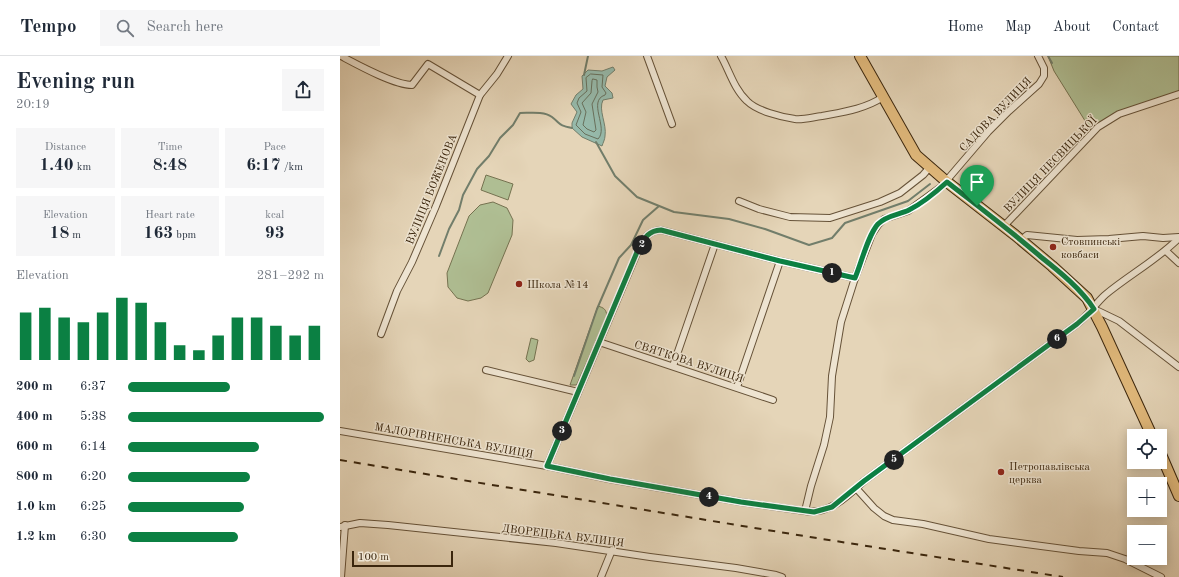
<!DOCTYPE html>
<html lang="en">
<head>
<meta charset="utf-8">
<style>
	:root { --surface:#fff; --page:#f6f6f7; --text:#1f2937; --muted:#747a83; --line:#e0e1e3; --accent:#0b8043 }
	body { margin:0; font-family:"Old Standard TT",serif; background:var(--page); color:var(--text); height:100vh; display:flex; flex-direction:column; font-size:15px; white-space:nowrap }
	* { box-sizing:border-box; margin:0 }
	p { font-size:13px; color:var(--muted) }
	.icon { flex:none; width:22px; height:22px; fill:none; stroke:currentColor; stroke-width:2; stroke-linecap:round; stroke-linejoin:round }
	.map { position:relative; flex:1; overflow:hidden }
	.side { display:flex; flex-direction:column; background:var(--surface); width:340px }
	.side>* { flex:none }
	.buttons { position:absolute; left:787px; top:373px; display:grid; gap:8px }
	.buttons a { display:grid; place-items:center; width:40px; height:40px; border-radius:0px; background:var(--surface); box-shadow:0 2px 10px #0003; font-size:20px }
	.scale { position:absolute; left:12px; bottom:10px; width:101px; box-sizing:border-box; padding-left:4px; border:2px solid #3b260d; border-top:0; font-size:11px; line-height:14px; white-space:nowrap; color:#3b260d; -webkit-text-stroke:3px #eee4d1; paint-order:stroke }
	.pin { position:absolute; display:grid; place-items:center; width:34px; height:34px; color:#fff; margin:-41px -17px; border-radius:50% 50% 50% 0; rotate:-45deg; box-shadow:0 0 4px #0007 }
	.pin .icon { rotate:45deg }
	.km { position:absolute; width:20px; height:20px; margin:-10px; border-radius:50%; background:#222; color:#fff; font-size:11px; line-height:20px; text-align:center }
	.round { display:grid; place-items:center; flex:none; width:42px; height:42px; border-radius:0px; background:var(--page) }
	.overview { display:flex; align-items:center; justify-content:space-between; height:68px; padding:0 16px }
	h1 { font-size:22px; font-weight:600; line-height:30px }
	.metrics { display:grid; grid-template-columns:repeat(3,1fr); gap:6px; height:68px; padding:4px 16px }
	.metrics div { display:grid; align-content:center; border-radius:0px; background:var(--page); text-align:center }
	.metrics b { font-size:17px; font-weight:600 }
	.metrics small { font-size:11px; font-weight:400 }
	.metrics p { font-size:11px }
	.chart { height:112px; padding:8px 16px }
	.chart p { display:flex; justify-content:space-between }
	.chart svg { width:100%; height:72px; margin-top:4px; stroke:var(--accent); stroke-width:6 }
	ul { padding:0 16px; list-style:none; font-size:13px }
	li { display:grid; grid-template-columns:64px 48px 1fr; align-items:center; height:30px }
	li i { height:10px; border-radius:5px; background:var(--accent) }
	header { display:flex; align-items:center; gap:24px; box-sizing:border-box; height:56px; padding:0 20px; background:var(--surface); border-bottom:1px solid var(--line) }
	header strong { font-size:19px }
	nav { display:flex; gap:22px; margin-inline-start:auto; font-size:14px }
	.search { width:280px; height:36px; background:var(--page); display:flex; align-items:center; gap:10px; box-sizing:border-box; padding:0 14px; border-radius:0px; color:var(--muted); font-size:15px }
	main { display:flex; flex:1; min-height:0 }
	.map>svg:first-child { display:block }
	.green { fill:#afbe93; stroke:#757250 }
	.water { fill:#96b9aa; stroke:#727e6b }
	.lines { fill:none; stroke-linecap:round; stroke-linejoin:round }
	.shore { stroke:#68705c; stroke-width:1 }
	.stream { stroke:#727e6b; stroke-width:2 }
	.minor-casing { stroke:#665238; stroke-width:8 }
	.primary-casing { stroke:#3b260d; stroke-width:12 }
	.minor { stroke:#eee4d1; stroke-width:6 }
	.primary { stroke:#e2ba7c; stroke-width:10 }
	.rail { stroke:#3b260d; stroke-width:2; stroke-dasharray:7 7; stroke-linecap:butt }
	.route-casing { stroke:#fff; stroke-width:8 }
	.route { stroke:#0b8043; stroke-width:5 }
	.poi-dot { fill:#8f2418; stroke:#eee4d1; stroke-width:1.5 }
	.labels { text-anchor:middle; stroke-width:3; stroke-linejoin:round; paint-order:stroke }
	.street-label { font-size:11px; fill:#3b260d; stroke:#eee4d1 }
	.poi-label { font-size:11px; fill:#3b260d; stroke:#eee4d1; text-anchor:start }
</style>
</head>
<body>
<header>
<strong>Tempo</strong>
<div class="search"><svg class="icon" aria-label="search" viewBox="0 0 24 24"><circle cx="10" cy="10" r="6"/><path d="M15 15l6 6"/></svg>Search here</div>
<nav><a>Home</a><a>Map</a><a>About</a><a>Contact</a></nav>
</header>
<main>
<section class="side">
<div class="overview"><div><h1>Evening run</h1><p>20:19</p></div><a class="round"><svg class="icon" aria-label="share" viewBox="0 0 24 24"><path d="M12 15V3M7 8l5-5 5 5M5 13v7h14v-7"/></svg></a></div>
<div class="metrics">
<div><p>Distance</p><b>1.40<small> km</small></b></div>
<div><p>Time</p><b>8:48</b></div>
<div><p>Pace</p><b>6:17<small> /km</small></b></div>
</div>
<div class="metrics">
<div><p>Elevation</p><b>18<small> m</small></b></div>
<div><p>Heart rate</p><b>163<small> bpm</small></b></div>
<div><p>kcal</p><b>93</b></div>
</div>
<div class="chart"><p><span>Elevation</span>281–292 m</p>
<svg viewBox="0 0 160 44" preserveAspectRatio="none"><path d="M5 44V15M15 44V12M25 44V18M35 44V21M45 44V15M55 44V6M65 44V9M75 44V21M85 44V35M95 44V38M105 44V29M115 44V18M125 44V18M135 44V23M145 44V29M155 44V23"/></svg>
</div>
<ul>
<li><b>200 m</b>6:37<i style="width:52%"></i></li>
<li><b>400 m</b>5:38<i style="width:100%"></i></li>
<li><b>600 m</b>6:14<i style="width:67%"></i></li>
<li><b>800 m</b>6:20<i style="width:62%"></i></li>
<li><b>1.0 km</b>6:25<i style="width:59%"></i></li>
<li><b>1.2 km</b>6:30<i style="width:56%"></i></li>
</ul>
</section>
<div class="map">
<svg width="839" height="521" viewBox="0 0 839 521">
	<rect width="100%" height="100%" fill="#e5d5b8"/>
	<filter id="stains"><feTurbulence type="fractalNoise" baseFrequency=".005" numOctaves="4"/><feColorMatrix values="0 0 0 0 .2 0 0 0 0 .09 0 0 0 0 .02 0 0 0 .5 -.17"/></filter>
	<radialGradient id="worn" r=".72"><stop offset=".6" stop-color="#630" stop-opacity="0"/><stop offset="1" stop-color="#630" stop-opacity=".3"/></radialGradient>
	<!-- green -->
	<g class="green">
		<polygon points="708,0 839,0 839,38 779,58 752,76 714,15"/>
		<polygon points="146,119 173,128 168,144 141,134"/>
		<polygon points="153,146 167,152 173,164 172,179 148,237 141,242 128,245 117,242 108,231 107,217 129,160 140,149"/>
		<path d="M 258,250 C 264,252 266,253 267,260 L 237,328 L 236,329 L 230,329 Z"/>
		<polygon points="191,282 198,284 194,304 189,306 186,303"/>
	</g>
	<!-- water -->
	<path class="water" d="M 273,11 L 275,14 L 267,21 L 265,30 L 272,37 L 273,42 L 263,44 C 258,54 267,68 265,80 C 265,83 263,87 262,90 L 242,81 L 232,72 L 232,67 L 237,56 L 231,48 L 236,39 L 243,33 L 242,20 L 248,14 L 262,15 Z"/>
	<g class="lines">
		<!-- shore -->
		<g class="shore">
			<path d="M 251,18 L 263,19 L 262,31 L 266,37 L 265,39 C 247,45 269,72 258,83 L 245,78 L 236,69 L 241,56 L 237,47 L 239,42 L 247,35 L 246,22 Z"/>
			<polygon points="253,23 257,24 257,31 258,36 252,48 256,74 254,76 247,73 243,69 246,56 242,47 251,37 252,25"/>
		</g>
		<!-- stream -->
		<g class="stream">
			<polyline points="708,0 712,7"/>
			<polyline points="244,19 248,0"/>
			<polyline points="256,86 275,120 297,141 334,156 389,163 425,173 469,189 492,182 505,167 568,145 590,128"/>
			<path d="M 99,200 L 109,173 L 119,154 L 123,139 L 137,113 L 149,100 L 160,82 L 173,69 L 180,57 C 190,57 204,55 212,61 C 222,69 218,69 232,72"/>
			<polyline points="234,320 257,253 279,202 291,189 303,164 319,150"/>
		</g>
		<!-- minor casing -->
		<g class="minor-casing">
			<g id="minor">
				<path d="M 1,0 C 18,9 54,29 72,29 L 88,8 L 140,39"/>
				<polyline points="307,0 332,68"/>
				<path d="M 381,0 C 389,14 394,33 407,45 C 417,55 441,61 455,63 C 464,64 473,61 482,60 C 503,56 525,53 543,41"/>
				<polyline points="399,145 419,153 450,161 490,162 540,146 560,137 583,119 590,111"/>
				<polyline points="664,170 758,71 779,58 839,38"/>
				<polyline points="681,184 687,179 737,184 769,183 803,180 823,182 839,181"/>
				<polyline points="826,195 839,207"/>
				<polyline points="754,253 779,265 839,311"/>
				<polyline points="41,278 57,235 72,206 96,150 140,39 157,18 168,0"/>
				<polyline points="259,286 433,344"/>
				<polyline points="333,310 375,188"/>
				<polyline points="146,314 238,336"/>
				<polyline points="397,331 440,205"/>
				<polyline points="0,375 207,410 269,423 401,446 465,455 471,430 484,389 490,361 492,320 501,266 515,222 532,178 538,169 544,163 568,155 601,131 648,76 669,55 699,28 704,20 704,12 698,0"/>
				<path d="M 207,410 L 297,197 C 304,184 306,175 321,174 L 440,205 L 515,222"/>
				<polyline points="516,432 534,452 544,460 553,464 583,468 649,483 739,495 767,497 785,503 821,521"/>
				<path d="M 465,455 C 489,459 508,440 524,425 L 737,268 C 748,260 755,248 765,239 C 789,219 817,204 839,182"/>
				<polyline points="0,471 20,467 48,469 216,487 310,501 396,512 436,519 442,521"/>
				<polyline points="1,521 5,469"/>
				<polyline points="261,521 272,494"/>
			</g>
		</g>
		<!-- primary casing -->
		<g class="primary-casing">
			<g id="primary">
				<polyline points="520,0 576,99 607,126 675,179 712,210 747,242 762,271 812,380"/>
				<polyline points="820,396 839,440"/>
			</g>
		</g>
		<!-- minor -->
		<use href="#minor" class="minor"/>
		<!-- primary -->
		<use href="#primary" class="primary"/>
		<!-- rail -->
		<polyline class="rail" points="0,404 470,481 723,521"/>
	</g>
	<g class="lines">
		<!-- route casing -->
		<g class="route-casing">
			<path id="route" d="M 607,126 C 639,151 671,175 701,201 C 720,216 741,233 754,253 L 737,268 L 524,425 L 492,451 L 474,456 L 401,446 L 270,423 L 207,410 L 297,196 C 304,184 306,175 321,174 L 440,205 L 515,222 C 521,208 528,179 538,168 C 547,159 559,159 569,154 C 583,147 596,136 607,126 Z"/>
		</g>
		<!-- route -->
		<use href="#route" class="route"/>
	</g>
	<!-- markers -->
	<g class="poi-dot">
		<circle cx="713" cy="191" r="4"/>
		<circle cx="179" cy="228" r="4"/>
		<circle cx="661" cy="416" r="4"/>
	</g>
	<g class="labels">
		<!-- street labels -->
		<g class="street-label">
			<text transform="translate(655 58) rotate(-46)" y="4">САДОВА ВУЛИЦЯ</text>
			<text transform="translate(710 108) rotate(-46)" y="4">ВУЛИЦЯ НЕСВИЦЬКОЇ</text>
			<text transform="translate(91 133) rotate(-68)" y="4">ВУЛИЦЯ БОЖЕНОВА</text>
			<text transform="translate(349 305) rotate(18)" y="4">СВЯТКОВА ВУЛИЦЯ</text>
			<text transform="translate(114 384) rotate(10)" y="4">МАЛОРІВНЕНСЬКА ВУЛИЦЯ</text>
			<text transform="translate(223 479) rotate(7)" y="4">ДВОРЕЦЬКА ВУЛИЦЯ</text>
		</g>
		<!-- poi labels -->
		<g class="poi-label">
			<text x="721" y="189">Стовпинські<tspan x="721" dy="13">ковбаси</tspan></text>
			<text x="187" y="232">Школа №14</text>
			<text x="669" y="414">Петропавлівська<tspan x="669" dy="13">церква</tspan></text>
		</g>
	</g>
	<rect width="100%" height="100%" filter="url(#stains)"/>
	<rect width="100%" height="100%" fill="url(#worn)"/>
</svg>
<div class="buttons">
<a><svg class="icon" aria-label="locate" viewBox="0 0 24 24"><circle cx="12" cy="12" r="6"/><path d="M12 2v4M12 18v4M2 12h4M18 12h4"/></svg></a>
<a>+</a>
<a>−</a>
</div>
<div class="scale">100 m</div>
<div class="pin" style="left:637px;top:150px;background:#1e9e55"><svg class="icon" aria-label="arrive" viewBox="0 0 24 24"><path d="M6 21V4h12l-3 4 3 4H6"/></svg></div>
<b class="km" style="left:492px;top:217px">1</b>
<b class="km" style="left:302px;top:189px">2</b>
<b class="km" style="left:222px;top:375px">3</b>
<b class="km" style="left:369px;top:441px">4</b>
<b class="km" style="left:554px;top:404px">5</b>
<b class="km" style="left:717px;top:283px">6</b>
</div>
</main>
</body>
</html>
